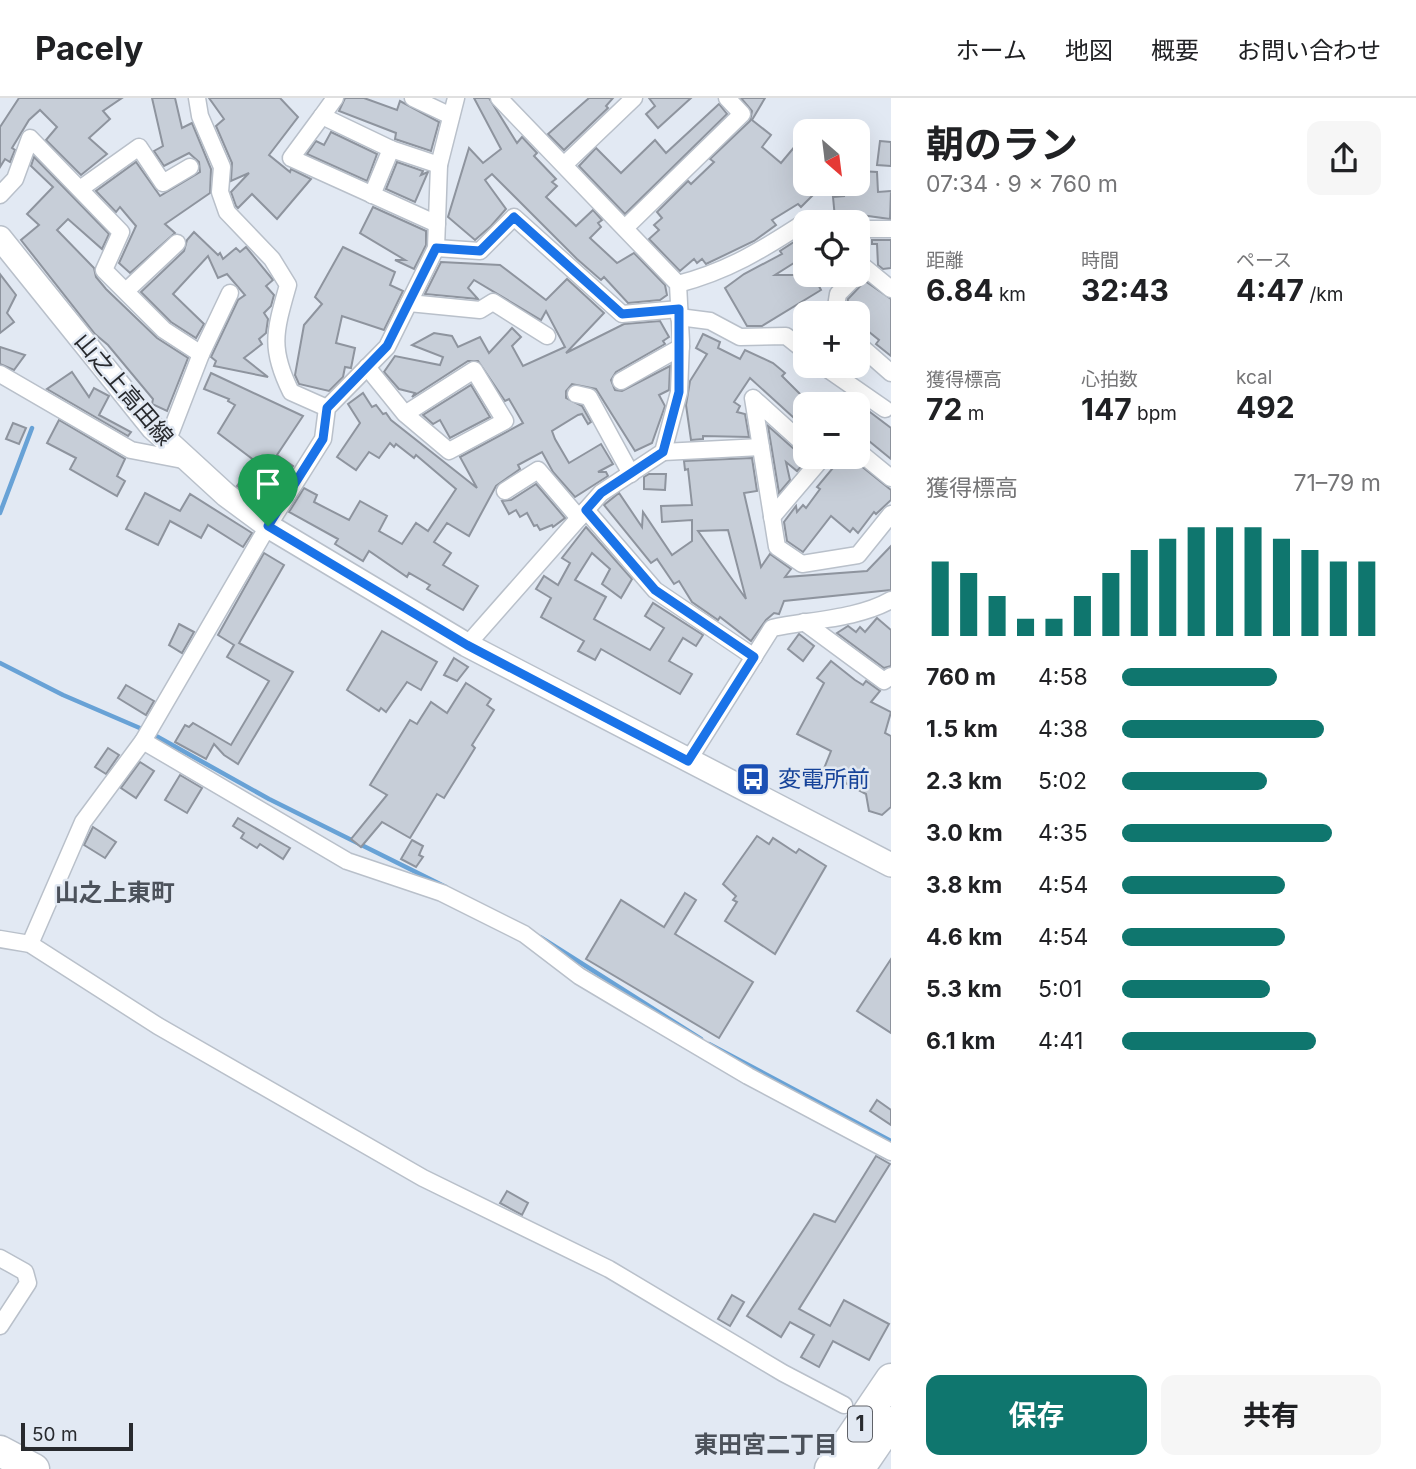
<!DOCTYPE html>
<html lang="ja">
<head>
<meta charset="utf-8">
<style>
	:root { --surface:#fff; --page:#f6f6f6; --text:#202124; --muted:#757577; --line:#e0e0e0; --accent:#0f766e }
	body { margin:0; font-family:Inter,"Noto Sans JP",sans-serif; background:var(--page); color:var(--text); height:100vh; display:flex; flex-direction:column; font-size:26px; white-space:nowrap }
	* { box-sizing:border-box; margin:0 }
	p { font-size:23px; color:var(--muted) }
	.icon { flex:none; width:38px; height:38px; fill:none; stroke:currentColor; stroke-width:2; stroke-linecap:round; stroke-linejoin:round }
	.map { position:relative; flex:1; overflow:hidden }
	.sheet { display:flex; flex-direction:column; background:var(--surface); width:525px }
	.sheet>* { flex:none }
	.needle { width:46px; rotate:152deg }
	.tools { position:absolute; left:793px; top:21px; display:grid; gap:14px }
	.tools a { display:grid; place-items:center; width:77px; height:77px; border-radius:14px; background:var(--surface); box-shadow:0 7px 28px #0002; font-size:35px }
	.scale { position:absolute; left:21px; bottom:18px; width:112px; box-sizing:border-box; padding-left:7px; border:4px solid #282a2e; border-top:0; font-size:19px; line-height:24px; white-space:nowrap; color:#282a2e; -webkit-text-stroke:5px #e2e9f3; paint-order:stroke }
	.pin { position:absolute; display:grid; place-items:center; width:60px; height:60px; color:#fff; margin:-72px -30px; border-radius:50% 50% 50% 0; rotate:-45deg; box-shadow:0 0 7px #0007 }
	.pin .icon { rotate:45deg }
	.round { display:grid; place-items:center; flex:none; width:74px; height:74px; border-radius:14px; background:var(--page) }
	.head { display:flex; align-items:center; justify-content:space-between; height:119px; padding:0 35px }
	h1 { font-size:38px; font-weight:700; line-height:52px }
	.figures { display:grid; grid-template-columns:repeat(3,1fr); gap:10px; height:119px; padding:7px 35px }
	.figures div { display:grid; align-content:center }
	.figures b { font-size:30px; font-weight:700 }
	.figures small { font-size:19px; font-weight:400 }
	.figures p { font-size:19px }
	.chart { height:196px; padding:14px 35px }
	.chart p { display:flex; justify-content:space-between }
	.chart svg { width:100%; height:126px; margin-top:7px; stroke:var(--accent); stroke-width:6 }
	.action { display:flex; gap:14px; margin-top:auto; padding:14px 35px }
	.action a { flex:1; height:80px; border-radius:14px; background:var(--accent); color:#fff; font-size:28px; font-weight:700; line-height:80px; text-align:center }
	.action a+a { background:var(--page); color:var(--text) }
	ul { padding:0 35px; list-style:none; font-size:23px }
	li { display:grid; grid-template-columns:112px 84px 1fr; align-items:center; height:52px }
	li i { height:18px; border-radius:9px; background:var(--accent) }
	header { display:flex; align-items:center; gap:42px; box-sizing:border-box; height:98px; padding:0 35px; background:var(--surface); border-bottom:2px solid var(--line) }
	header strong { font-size:33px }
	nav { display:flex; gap:38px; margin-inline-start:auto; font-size:24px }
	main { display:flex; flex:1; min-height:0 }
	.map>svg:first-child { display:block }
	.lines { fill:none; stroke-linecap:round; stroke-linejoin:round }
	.stream { stroke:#68a2d6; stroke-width:4.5 }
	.building { fill:#c7ced8; stroke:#8e949e; stroke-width:2; fill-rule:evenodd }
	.street-casing { stroke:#b9c0ca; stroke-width:19 }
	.secondary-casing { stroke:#b9c0ca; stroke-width:26 }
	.highway-casing { stroke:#b9c0ca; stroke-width:33 }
	.street { stroke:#fff; stroke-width:16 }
	.secondary { stroke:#fff; stroke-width:23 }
	.highway { stroke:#fff; stroke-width:30 }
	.route-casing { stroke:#fff; stroke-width:14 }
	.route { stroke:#1a73e8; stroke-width:9 }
	.labels { text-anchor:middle; stroke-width:5; stroke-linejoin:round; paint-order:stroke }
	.shield { fill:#e2e9f3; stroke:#606369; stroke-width:2 }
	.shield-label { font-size:21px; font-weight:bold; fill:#282a2e }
	.street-label { font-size:23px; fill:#282a2e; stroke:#e2e9f3 }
	.transit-label { font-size:23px; fill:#164399; stroke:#e2e9f3; text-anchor:start }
	.neighbourhood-label { font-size:24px; font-weight:bold; fill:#4c525b; stroke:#e2e9f3 }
</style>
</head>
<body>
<header>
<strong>Pacely</strong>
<nav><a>ホーム</a><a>地図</a><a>概要</a><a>お問い合わせ</a></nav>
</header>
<main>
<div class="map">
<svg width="891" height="1371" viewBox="0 0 891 1371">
	<rect width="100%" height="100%" fill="#e2e9f3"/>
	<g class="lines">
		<!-- stream -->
		<g class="stream">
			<polyline points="0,415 32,330"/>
			<polyline points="0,565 63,597 149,634 269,701 446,789"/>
			<polyline points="540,839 701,941"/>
			<polyline points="709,946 891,1043"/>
		</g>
	</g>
	<!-- building -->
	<g class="building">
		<polygon points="19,0 122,0 103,13 110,21 89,40 107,56 81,77 46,42 57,29 40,12 29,22 12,50 15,52 10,64 5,61 0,69 0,29"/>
		<polygon points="152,0 175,0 182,30 192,25 211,71 210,95 165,126 175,135 130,175 119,165 136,128 120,109 116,114 96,93 136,64 160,98 200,74 199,64 189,55 164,68 154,53 163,48"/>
		<polygon points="209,0 280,0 298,19 269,57 290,74 291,71 311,81 277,121 252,96 238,110 236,108 231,94 249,75 231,83 232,65 216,28 224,21"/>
		<polygon points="345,0 364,0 397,12 400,3 439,24 431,53 395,41 396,35 339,13"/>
		<polygon points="474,0 489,0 517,45 522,39 537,55 534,58 556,81 552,84 557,88 546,99 576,128 593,112 602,122 598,125 601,129 590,140 617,165 634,155 665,187 667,197 660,202 628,205 604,179 601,182 577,161 492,76 485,82 506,111 491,128 475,142 448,119 469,50 483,65 501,51"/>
		<polygon points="589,0 613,0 606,8 608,10 564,52 548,36"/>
		<polygon points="649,0 691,0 658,30 646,16 655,8"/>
		<polygon points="741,0 765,0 752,22 771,37 762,49 781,65 796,47 805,55 805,64 796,74 816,94 801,109 798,106 772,122 776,127 754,143 706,166 702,161 697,165 694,161 680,173 649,141 659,132 654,127 662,120 657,114 688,83 691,86 714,64 710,61 750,23 752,13"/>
		<polygon points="719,6 727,16 625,116 579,68 596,50 621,75 655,42 666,55"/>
		<polygon points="331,34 377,56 367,83 307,56 316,43 324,47"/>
		<polygon points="880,43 891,44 891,68 877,67"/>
		<polygon points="34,59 109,136 102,151 68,121 57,132 94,170 96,179 106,191 157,240 188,260 167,313 152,306 153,301 108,247 95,236 21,142 39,127 27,116 53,89 31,68"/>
		<polygon points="397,64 423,73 421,77 428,74 415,104 386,91"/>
		<polygon points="860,73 877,74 878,94 891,93 890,121 861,117 835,120 833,99 844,98 843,86 859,86"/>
		<polygon points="373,109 426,133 426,147 414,171 395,162 405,162 360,135"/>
		<polygon points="194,134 218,157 220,155 223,161 236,150 240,154 246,149 273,182 266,188 274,197 271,208 264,215 268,221 266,235 259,241 262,246 244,260 268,279 214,268 216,263 211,259 238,202 245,197 227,176 218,180 208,158 173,196 204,226 196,240 171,224 141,194 184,153 187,142"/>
		<polygon points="797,142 805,158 775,177 813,177 821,192 762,228 747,228 725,190 744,176 782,156 780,153"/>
		<polygon points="872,142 891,142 891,170 883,171 878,167 877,146 872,146"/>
		<polygon points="343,149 395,174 390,187 403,193 384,232 342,218 336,245 355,250 351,270 345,269 343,279 329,293 299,286 295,277 304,227 322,206 315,199"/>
		<polygon points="441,164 500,167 546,202 567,181 604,215 566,255 624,226 660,223 669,239 663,243 665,246 616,274 611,282 615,292 622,293 670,268 669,292 659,297 665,308 652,345 635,353 596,291 572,286 566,293 566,300 582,308 591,324 588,326 582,316 578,317 552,333 555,341 569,365 601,346 613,366 598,374 606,374 608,378 575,399 553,374 542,354 518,367 520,371 496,388 469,438 447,425 434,444 451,455 443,467 478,488 463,512 427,491 430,487 409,475 407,479 369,453 363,463 335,446 338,441 289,414 304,390 317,397 314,404 349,422 360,403 387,418 379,433 402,446 416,425 428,433 456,391 416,357 414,360 396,346 394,349 390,345 379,360 369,354 356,372 337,359 360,325 348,306 363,295 372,309 376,307 383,316 386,315 391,322 477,390 460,359 523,325 509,301 505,303 478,263 468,263 412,299 415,295 399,291 384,274 395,258 440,267 443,259 412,247 434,235 452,238 458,249 480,239 489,255 512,230 521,239 512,248 523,268 565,249 546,213 541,222 474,182 468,190 478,201 425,196"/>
		<polygon points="0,176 16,197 7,215 14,224 0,235"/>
		<polygon points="865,183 891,201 891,258 876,246 879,242 858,225 858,215 846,215 848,201"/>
		<polygon points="703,236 720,244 718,250 740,261 745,252 773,265 785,275 782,278 805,301 805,330 750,280 734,304 740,308 737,314 745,316 749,339 703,338 703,341 691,342 686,307 690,283 707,256 696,250"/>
		<polygon points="0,249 25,257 14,272 0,266"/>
		<polygon points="72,274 89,299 94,290 109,298 99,317 131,334 128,338 47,291"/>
		<polygon points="211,275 303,318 277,357 293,368 284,383 277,377 258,403 237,388 255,363 218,335 235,307 228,303 229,301 204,291"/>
		<polygon points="471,287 490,319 450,340 440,322 433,326 423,317"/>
		<polygon points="858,305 891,330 891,361 858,334"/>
		<polygon points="59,322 125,361 117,378 125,383 117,398 70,371 76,360 47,345"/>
		<polygon points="13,325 26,330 19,346 6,341"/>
		<polygon points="768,328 794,351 795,358 804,357 806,363 797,373 786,364 790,382 779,395"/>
		<polygon points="842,359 850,359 891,392 891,402 876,416 874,414 858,435 853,430 850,434 831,418 803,454 787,443 784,424 796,408 797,414 803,407 806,410 820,391 817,389"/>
		<path d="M 752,360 L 757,393 L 744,395 L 761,469 L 770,456 L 791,471 L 785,479 L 867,473 L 891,448 L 891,492 L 784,503 L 779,516 L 774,515 L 766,522 L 751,543 L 720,519 L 718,522 L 692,504 L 679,483 L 674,486 L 657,461 L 651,465 L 604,407 L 619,395 L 642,429 L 643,414 L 672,457 L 692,443 L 692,422 L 662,424 L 661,408 L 692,407 L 688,371 L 685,372 L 684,363 ZM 728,432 L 746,501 L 698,433 Z"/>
		<polygon points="649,376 666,376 665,392 644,391 644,379"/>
		<polygon points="536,386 565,420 553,429 552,427 540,432 537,427 534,428 527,415 520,419 516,412 509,416 502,403 511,402"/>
		<polygon points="145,395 180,413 190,396 252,435 243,449 208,427 201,440 170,423 158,447 126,431"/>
		<polygon points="586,429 632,481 621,500 602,486 610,471 592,455 575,482 606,499 594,521 650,552 664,530 645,518 653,505 703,537 696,548 683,540 669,563 692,576 680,596 601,551 595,562 578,553 584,543 541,519 551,500 536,491 544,478 558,487 570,465 562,460"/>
		<polygon points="264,455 284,467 239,545 293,574 238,666 224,657 214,646 206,661 175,644 185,627 189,629 193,625 231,647 269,583 227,559 234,547 218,537"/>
		<polygon points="877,520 891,532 891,568 884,570 837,535 848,528 856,534 860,529 865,534"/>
		<polygon points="179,526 194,534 182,555 169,547"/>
		<polygon points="382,533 437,564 421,592 407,584 386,614 381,610 379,613 347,592"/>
		<polygon points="799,536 814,548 803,563 788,551"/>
		<polygon points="454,560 468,569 457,583 444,577"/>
		<polygon points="831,563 855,582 863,587 866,583 880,593 871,604 891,614 885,635 891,638 891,709 882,717 869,713 866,696 823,673 831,653 797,636 824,585 817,580"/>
		<polygon points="466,585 491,601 487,607 494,612 472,647 475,650 444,700 437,696 410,740 382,724 361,749 351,741 387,697 370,687 410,622 417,626 431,604 447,615"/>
		<polygon points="126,587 154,603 146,617 118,600"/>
		<polygon points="108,650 119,657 106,676 95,669"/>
		<polygon points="140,664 154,673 136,700 121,690"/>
		<polygon points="180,677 202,690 187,715 165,702"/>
		<polygon points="238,720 290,750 283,761 260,746 257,750 241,740 244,735 233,728"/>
		<polygon points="93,729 116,744 105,760 84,747"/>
		<polygon points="757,738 769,746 773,740 796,755 799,751 826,768 775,856 725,823 737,804 733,802 736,798 723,786"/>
		<polygon points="412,742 423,748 419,757 423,759 416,769 401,761"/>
		<polygon points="685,795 696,802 675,836 753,884 719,940 586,861 621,802 664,829"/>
		<polygon points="891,861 891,935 857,913"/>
		<polygon points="877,1002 891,1012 891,1027 870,1013"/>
		<polygon points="876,1058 890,1066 799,1211 830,1228 844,1202 889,1226 869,1262 833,1243 819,1269 801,1259 814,1237 790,1224 781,1239 747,1218 814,1116 835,1124"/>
		<polygon points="507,1093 528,1105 522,1117 500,1105"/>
		<polygon points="732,1197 744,1204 730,1228 718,1221"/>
	</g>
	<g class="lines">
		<!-- street casing -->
		<g class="street-casing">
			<g id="street">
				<path d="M 197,0 L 200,18 L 222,69 L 220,94 L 227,114 L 272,161 L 288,187 C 275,233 269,250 291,294 L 327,310"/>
				<polyline points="335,0 322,18 391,51 439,67"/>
				<polyline points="413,0 451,18"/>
				<polyline points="322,18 291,60 437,126"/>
				<polyline points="565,66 634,0"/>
				<polyline points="80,91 139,49 163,85 190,69"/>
				<polyline points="0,97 15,81 30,40 121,134 104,172 164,232 201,256 167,344"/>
				<polyline points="372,97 391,51"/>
				<polyline points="625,130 742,16 727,0"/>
				<polyline points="858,131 891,131"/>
				<polyline points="860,131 858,164 891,191"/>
				<polyline points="436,150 480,153 514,119 622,216 679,211"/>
				<path d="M 678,186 C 728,173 762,152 805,124"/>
				<polyline points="126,193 177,145"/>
				<polyline points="409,205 480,212 493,204 547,238"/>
				<polyline points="835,215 838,196 857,177"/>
				<polyline points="679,219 710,223 740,239 786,238 805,253"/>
				<polyline points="858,246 891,275"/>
				<polyline points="201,256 230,195"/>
				<polyline points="823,268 885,311"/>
				<polyline points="367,269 405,316 449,353 505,323 474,272 405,316"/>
				<polyline points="0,276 131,352 188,363"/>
				<polyline points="621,283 681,249"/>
				<polyline points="576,296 589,299 631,376"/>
				<polyline points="805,347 753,300 777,449 802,466 858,457 891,416"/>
				<polyline points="858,353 891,380"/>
				<polyline points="663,354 761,349"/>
				<polyline points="505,393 538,372 579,420"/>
				<polyline points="586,412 655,492 754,559"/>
				<polyline points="772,419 823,359"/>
				<polyline points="804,524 884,583 891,578"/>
				<polyline points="467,547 601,395 663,354 679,294 681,244 678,186 499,0"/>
				<polyline points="143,643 347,763 442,795 524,836 579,878 631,909 748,978 891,1054"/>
				<path d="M 688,663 L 772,530 C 809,522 858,521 891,502"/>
				<polyline points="0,841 30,846 158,928 423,1080 609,1171 783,1275 844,1307"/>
				<polyline points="30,846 83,724 143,643 268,428 323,341 327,310 387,249 436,150 439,67 456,0"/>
				<polyline points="0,1160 25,1174 28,1185 0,1228"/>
			</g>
		</g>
		<!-- secondary casing -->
		<g class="secondary-casing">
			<polyline id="secondary" points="0,140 153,330 226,397 268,428 467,547 891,767"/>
		</g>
		<!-- highway casing -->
		<g class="highway-casing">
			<g id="highway">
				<polyline points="0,1353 34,1371"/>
				<polyline points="830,1371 891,1281"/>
				<polyline points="859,1371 891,1324"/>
			</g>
		</g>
		<!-- street -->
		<use href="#street" class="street"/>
		<!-- secondary -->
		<use href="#secondary" class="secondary"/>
		<!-- highway -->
		<use href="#highway" class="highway"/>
	</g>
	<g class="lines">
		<!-- route casing -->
		<g class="route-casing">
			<polygon id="route" points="514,119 622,216 679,211 679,294 663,354 601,395 586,412 655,492 754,559 688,663 467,547 268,428 323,341 327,310 387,248 436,150 480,153"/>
		</g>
		<!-- route -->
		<use href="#route" class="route"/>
	</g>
	<!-- icons -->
	<defs>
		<g id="bus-square" transform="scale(1.75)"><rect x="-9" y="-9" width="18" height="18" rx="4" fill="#1a4fb4" stroke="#e2e9f3"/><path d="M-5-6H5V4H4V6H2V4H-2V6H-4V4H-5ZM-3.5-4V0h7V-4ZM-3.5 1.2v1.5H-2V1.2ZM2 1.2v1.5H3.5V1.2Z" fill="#fff"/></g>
	</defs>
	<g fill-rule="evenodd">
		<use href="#bus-square" x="753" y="681"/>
	</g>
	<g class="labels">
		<!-- shield labels -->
		<rect class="shield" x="848" y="1308.5" width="24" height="35" rx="5"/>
		<g class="shield-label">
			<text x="860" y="1333">1</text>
		</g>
		<!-- street labels -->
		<g class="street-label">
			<text transform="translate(124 291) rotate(50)" y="8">山之上高田線</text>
		</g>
		<!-- transit labels -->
		<g class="transit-label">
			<text x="778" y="689">変電所前</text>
		</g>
		<!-- neighbourhood labels -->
		<g class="neighbourhood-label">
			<text x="115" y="803">山之上東町</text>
			<text x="766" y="1355">東田宮二丁目</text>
		</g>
	</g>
</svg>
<div class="tools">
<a><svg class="needle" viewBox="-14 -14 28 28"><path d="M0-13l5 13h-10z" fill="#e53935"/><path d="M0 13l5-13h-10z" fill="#757577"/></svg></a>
<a><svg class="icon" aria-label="locate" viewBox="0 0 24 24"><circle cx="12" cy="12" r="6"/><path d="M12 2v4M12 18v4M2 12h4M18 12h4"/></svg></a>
<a>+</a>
<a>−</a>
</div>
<div class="scale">50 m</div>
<div class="pin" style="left:268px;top:428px;background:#1e9e55"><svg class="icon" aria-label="arrive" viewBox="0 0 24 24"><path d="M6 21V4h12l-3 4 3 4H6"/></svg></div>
</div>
<section class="sheet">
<div class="head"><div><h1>朝のラン</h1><p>07:34 · 9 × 760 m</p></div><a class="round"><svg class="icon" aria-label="share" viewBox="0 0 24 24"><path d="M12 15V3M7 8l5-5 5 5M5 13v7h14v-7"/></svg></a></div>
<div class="figures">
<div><p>距離</p><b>6.84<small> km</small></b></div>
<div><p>時間</p><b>32:43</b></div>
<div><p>ペース</p><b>4:47<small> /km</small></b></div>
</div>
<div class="figures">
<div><p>獲得標高</p><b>72<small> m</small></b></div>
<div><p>心拍数</p><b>147<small> bpm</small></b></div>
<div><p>kcal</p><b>492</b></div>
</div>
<div class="chart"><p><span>獲得標高</span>71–79 m</p>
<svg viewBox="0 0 160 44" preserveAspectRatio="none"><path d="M5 44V18M15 44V22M25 44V30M35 44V38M45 44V38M55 44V30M65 44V22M75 44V14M85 44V10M95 44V6M105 44V6M115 44V6M125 44V10M135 44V14M145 44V18M155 44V18"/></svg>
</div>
<ul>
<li><b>760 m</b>4:58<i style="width:60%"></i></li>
<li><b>1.5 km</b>4:38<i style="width:78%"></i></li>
<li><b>2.3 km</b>5:02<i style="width:56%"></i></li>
<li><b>3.0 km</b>4:35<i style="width:81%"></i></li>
<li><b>3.8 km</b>4:54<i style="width:63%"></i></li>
<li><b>4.6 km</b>4:54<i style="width:63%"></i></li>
<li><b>5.3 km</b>5:01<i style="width:57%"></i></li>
<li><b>6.1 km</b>4:41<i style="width:75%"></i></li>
</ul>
<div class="action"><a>保存</a><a>共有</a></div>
</section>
</main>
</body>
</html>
